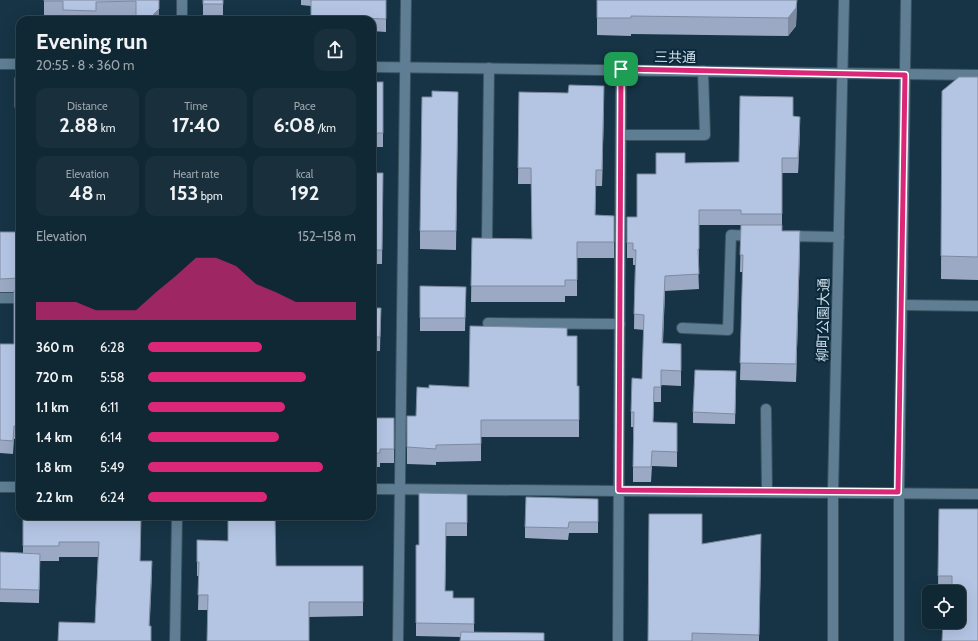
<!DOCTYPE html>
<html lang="en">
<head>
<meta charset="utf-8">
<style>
	:root { --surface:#102734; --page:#192f3c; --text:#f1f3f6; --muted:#9ca5ac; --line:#30444f; --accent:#db2777 }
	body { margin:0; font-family:Cabin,"Noto Sans JP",sans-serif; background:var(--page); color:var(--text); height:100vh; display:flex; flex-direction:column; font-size:15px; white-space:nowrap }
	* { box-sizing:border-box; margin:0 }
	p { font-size:13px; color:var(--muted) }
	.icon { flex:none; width:22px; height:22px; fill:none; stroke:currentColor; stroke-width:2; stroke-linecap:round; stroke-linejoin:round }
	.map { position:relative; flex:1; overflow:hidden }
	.side { position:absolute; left:16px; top:16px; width:360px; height:504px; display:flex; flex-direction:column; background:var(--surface); border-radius:12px; box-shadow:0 4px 16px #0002,0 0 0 1px var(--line) }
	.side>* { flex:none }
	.fabs { position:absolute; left:922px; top:585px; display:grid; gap:8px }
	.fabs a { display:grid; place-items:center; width:44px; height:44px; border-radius:8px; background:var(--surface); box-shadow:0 4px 16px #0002,0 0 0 1px var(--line); font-size:20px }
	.pin { position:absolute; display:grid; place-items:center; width:34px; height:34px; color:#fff; margin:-17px; border-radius:8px; box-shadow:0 2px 6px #0006 }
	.round { display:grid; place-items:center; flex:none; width:42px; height:42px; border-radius:12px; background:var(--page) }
	.head { display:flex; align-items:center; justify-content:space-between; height:68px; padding:0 20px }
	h1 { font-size:22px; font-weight:700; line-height:30px }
	.metrics { display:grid; grid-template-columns:repeat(3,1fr); gap:6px; height:68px; padding:4px 20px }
	.metrics div { display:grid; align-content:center; border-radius:10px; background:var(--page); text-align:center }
	.metrics b { font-size:20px; font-weight:700 }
	.metrics small { font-size:11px; font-weight:400 }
	.metrics p { font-size:11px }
	.chart { height:112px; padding:8px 20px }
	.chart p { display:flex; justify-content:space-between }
	.chart svg { width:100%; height:72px; margin-top:4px; fill:var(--accent); opacity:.7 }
	ul { padding:0 20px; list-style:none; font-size:13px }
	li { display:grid; grid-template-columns:64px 48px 1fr; align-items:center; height:30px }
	li i { height:10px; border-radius:5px; background:var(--accent) }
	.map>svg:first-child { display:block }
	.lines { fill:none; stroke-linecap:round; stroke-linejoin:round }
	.service-casing { stroke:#395160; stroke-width:12 }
	.minor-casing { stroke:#395160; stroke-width:12 }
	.tertiary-casing { stroke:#395160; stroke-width:12 }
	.service { stroke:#5f7e93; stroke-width:10 }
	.minor { stroke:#5f7e93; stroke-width:10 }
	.tertiary { stroke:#5f7e93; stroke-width:10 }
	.wall { fill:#9ba9c4 }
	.shaded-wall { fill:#7e8aa0 }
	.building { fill:#b4c5e4; stroke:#7e8aa0 }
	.route-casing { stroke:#fff; stroke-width:8 }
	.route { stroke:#db2777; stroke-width:5 }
	.labels { text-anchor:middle; stroke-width:4; stroke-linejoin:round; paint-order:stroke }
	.street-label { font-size:14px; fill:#ccdde8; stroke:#0b293b }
</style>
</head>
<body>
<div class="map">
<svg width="978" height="641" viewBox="0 0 978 641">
	<rect width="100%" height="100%" fill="#163445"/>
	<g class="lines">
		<!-- service casing -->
		<g class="service-casing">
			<g id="service">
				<polyline points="621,135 705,135 703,71"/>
				<polyline points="786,236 839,237"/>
				<polyline points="487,241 489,68"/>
				<polyline points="0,298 20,298"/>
				<polyline points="902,305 978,306"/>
				<polyline points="488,323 620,324"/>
				<polyline points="682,328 728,330 731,235 754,236"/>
				<polyline points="766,409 767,491"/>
			</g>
		</g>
		<!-- minor casing -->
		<g class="minor-casing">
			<g id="minor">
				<polyline points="182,20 182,0"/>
				<polyline points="0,487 20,487"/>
				<polyline points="372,489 978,494"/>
				<polyline points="175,641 177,516"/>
				<polyline points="398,641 406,0"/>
				<polyline points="618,641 621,69"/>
			</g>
		</g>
		<!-- tertiary casing -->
		<g class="tertiary-casing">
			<g id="tertiary">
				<polyline points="0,64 20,64"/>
				<path d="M 372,67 C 574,69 776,73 978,75"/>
				<polyline points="833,641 833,492 844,0"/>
				<polyline points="899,641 899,492 906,0"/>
			</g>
		</g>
		<!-- service -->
		<use href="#service" class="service"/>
		<!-- minor -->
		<use href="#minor" class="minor"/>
		<!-- tertiary -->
		<use href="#tertiary" class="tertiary"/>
	</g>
	<!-- wall -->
	<g class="wall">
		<polygon points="44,0 159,0 159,20 136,17 96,18 96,20 63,20 63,17 44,17"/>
		<polygon points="203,0 223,0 223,15 203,16"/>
		<polygon points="301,0 386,0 386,32 372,31 372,20 311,20 311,6 301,5"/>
		<polygon points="597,0 797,0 796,26 788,36 631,34 631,36 597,35"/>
		<polygon points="978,77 978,280 941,279 942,91"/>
		<rect x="15" y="78" width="5" height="41"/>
		<rect x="372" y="82" width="11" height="65"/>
		<polygon points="458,92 456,250 420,249 420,231 432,97"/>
		<polygon points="519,92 604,102 602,186 596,186 595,215 614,216 614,258 577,258 577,296 565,296 565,302 471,302 472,238 532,239 531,184 518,184"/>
		<polygon points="793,117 800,132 798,173 782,173 782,231 800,248 796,382 740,380 743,272 740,272 741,225 699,225 699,264 698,264 699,289 665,291 663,343 681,344 681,386 661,385 661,402 654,402 653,422 677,423 677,467 652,466 651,482 633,482 633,427 631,427 631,412 642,379 644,330 634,329 635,265 633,265 633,258 627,258 627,217 637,217 656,174 685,163 739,162"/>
		<polygon points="372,173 383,173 382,264 372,264"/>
		<polygon points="0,232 20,232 20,439 14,439 13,454 0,453 0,344 14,344 14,292 0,292"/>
		<polygon points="420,286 466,287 465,331 420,331"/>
		<polygon points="372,308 381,308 380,351 372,351"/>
		<polygon points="567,336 577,386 579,386 579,437 481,437 481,461 436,462 436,465 407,464 407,416 416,416 429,388 469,387"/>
		<polygon points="736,382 735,424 693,423 693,412"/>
		<polygon points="372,418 394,418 394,463 380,463 380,467 372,467"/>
		<polygon points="467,494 467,536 446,536 445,591 453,598 474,598 474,632 460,637 416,636 416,545 419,545"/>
		<polygon points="598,499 598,533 569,533 568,540 525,538 525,527"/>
		<polygon points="939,509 978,509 959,622 952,589 938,589"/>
		<polygon points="23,516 141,516 140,561 152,576 95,623 98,557 59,557 59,561 40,561 39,603 0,602 0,552 23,553"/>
		<polygon points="197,540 276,566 363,566 363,616 309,617 207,610 198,610 199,576 197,576"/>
		<polygon points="702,544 761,551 759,641 648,641"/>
	</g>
	<!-- shaded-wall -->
	<g class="shaded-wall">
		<polygon points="797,0 796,26 788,36 788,18"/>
		<polygon points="159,9 159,20 148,20"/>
		<polygon points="604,86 604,102 602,186 602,170"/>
		<polygon points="800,117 800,132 798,173 798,158"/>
		<polygon points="596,170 596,186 595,231 595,215"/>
		<polygon points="800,231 800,248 796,382 796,364"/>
		<polygon points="665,276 665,291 662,358 662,343"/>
		<polygon points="761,534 761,551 759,641"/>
		<polygon points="152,561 152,576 149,641 149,626"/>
	</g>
	<!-- building -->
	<g class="building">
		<polygon points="44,0 159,0 159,9 148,20 136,20 136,1 96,2 96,11 63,10 63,1 44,1"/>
		<rect x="203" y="0" width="20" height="4"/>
		<polygon points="311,0 386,0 386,19 311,16"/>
		<polygon points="597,0 797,0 796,8 788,18 631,16 631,18 597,18"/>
		<polygon points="959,77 978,77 978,257 941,256 942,91"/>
		<rect x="15" y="78" width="5" height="29"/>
		<rect x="372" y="82" width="11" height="51"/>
		<polygon points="569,85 604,86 602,170 596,170 595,215 614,216 614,242 577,242 577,280 565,280 565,286 471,286 472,238 532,239 531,168 518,168 519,92 568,93"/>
		<polygon points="432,91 458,92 456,231 420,231 422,97 432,97"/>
		<polygon points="740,96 793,97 793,116 800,117 798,158 782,158 782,214 741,214 741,210 699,210 699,249 698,249 699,274 665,276 662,343 681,344 681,371 661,370 661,387 654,387 653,422 677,423 677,452 652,451 651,467 633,467 634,412 631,412 632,378 642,379 644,315 634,314 636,250 633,250 633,243 627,243 627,217 637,217 637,174 656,174 656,153 685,153 685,163 739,162"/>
		<polygon points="372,173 383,173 382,250 372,250"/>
		<polygon points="741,225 782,225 782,231 800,231 796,364 740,363 743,255 740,255"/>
		<polygon points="0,232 20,232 20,278 0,279"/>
		<polygon points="420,286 466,287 465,318 420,318"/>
		<polygon points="14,291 20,291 20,426 14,426 13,441 0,440 0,344 14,344"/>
		<polygon points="372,308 381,308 380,337 372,337"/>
		<polygon points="470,326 567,328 567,336 577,336 577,386 579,386 579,420 481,420 481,444 436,445 436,449 407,447 407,416 416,416 417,387 429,388 429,385 469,387"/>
		<polygon points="695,370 736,371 735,414 693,412"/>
		<polygon points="372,418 394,418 394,449 380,449 380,453 372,453"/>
		<polygon points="419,493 467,494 467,523 446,523 445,591 453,591 453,598 474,598 474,624 416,623 416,545 419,545"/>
		<polygon points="526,497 598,499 598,522 569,522 568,528 525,527"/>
		<polygon points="939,509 978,509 978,641 942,641 943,622 959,622 959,592 952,592 952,576 938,576"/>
		<polygon points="649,514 702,514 702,544 761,534 759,635 692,633 692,641 648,641"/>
		<polygon points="23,516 141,516 140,561 152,561 149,626 151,626 151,641 58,641 59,622 95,623 99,542 59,542 59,546 23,546"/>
		<polygon points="228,516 275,516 276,566 363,566 363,602 309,602 309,641 207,641 208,595 198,595 199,562 197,562 197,540 228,541"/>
		<polygon points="0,552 40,554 39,590 0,589"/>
		<polygon points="461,632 544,633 544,641 460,641"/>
	</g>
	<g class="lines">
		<!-- route casing -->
		<g class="route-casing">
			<polygon id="route" points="621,69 905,75 898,492 619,490"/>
		</g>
		<!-- route -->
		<use href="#route" class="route"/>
	</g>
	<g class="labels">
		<!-- street labels -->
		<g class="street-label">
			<text transform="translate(675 57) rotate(1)" y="5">三共通</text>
			<text transform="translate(823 320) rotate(-89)" y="5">柳町公園大通</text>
		</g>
	</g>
</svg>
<div class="fabs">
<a><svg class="icon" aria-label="locate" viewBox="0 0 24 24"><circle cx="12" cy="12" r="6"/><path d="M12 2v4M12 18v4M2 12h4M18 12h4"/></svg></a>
</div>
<div class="pin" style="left:621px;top:69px;background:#1e9e55"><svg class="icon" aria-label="arrive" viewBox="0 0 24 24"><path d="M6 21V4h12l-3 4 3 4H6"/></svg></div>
<section class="side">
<div class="head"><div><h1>Evening run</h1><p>20:55 · 8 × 360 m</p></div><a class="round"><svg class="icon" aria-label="share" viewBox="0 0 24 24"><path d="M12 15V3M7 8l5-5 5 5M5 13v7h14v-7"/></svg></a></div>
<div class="metrics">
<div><p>Distance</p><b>2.88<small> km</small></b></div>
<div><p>Time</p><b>17:40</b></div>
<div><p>Pace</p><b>6:08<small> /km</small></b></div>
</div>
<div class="metrics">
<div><p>Elevation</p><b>48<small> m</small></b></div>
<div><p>Heart rate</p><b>153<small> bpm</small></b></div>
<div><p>kcal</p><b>192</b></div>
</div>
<div class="chart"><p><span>Elevation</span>152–158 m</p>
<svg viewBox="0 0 160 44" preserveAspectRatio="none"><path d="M0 44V33L10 33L20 33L30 38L40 38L50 38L60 27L70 17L80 6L90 6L100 11L110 22L120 27L130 33L140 33L150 33L160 33V44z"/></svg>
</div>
<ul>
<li><b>360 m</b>6:28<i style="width:55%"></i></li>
<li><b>720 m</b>5:58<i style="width:76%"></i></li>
<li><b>1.1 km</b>6:11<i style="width:66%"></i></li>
<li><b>1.4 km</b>6:14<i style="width:63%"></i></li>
<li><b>1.8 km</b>5:49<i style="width:84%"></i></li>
<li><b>2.2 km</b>6:24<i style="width:57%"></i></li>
</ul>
</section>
</div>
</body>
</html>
